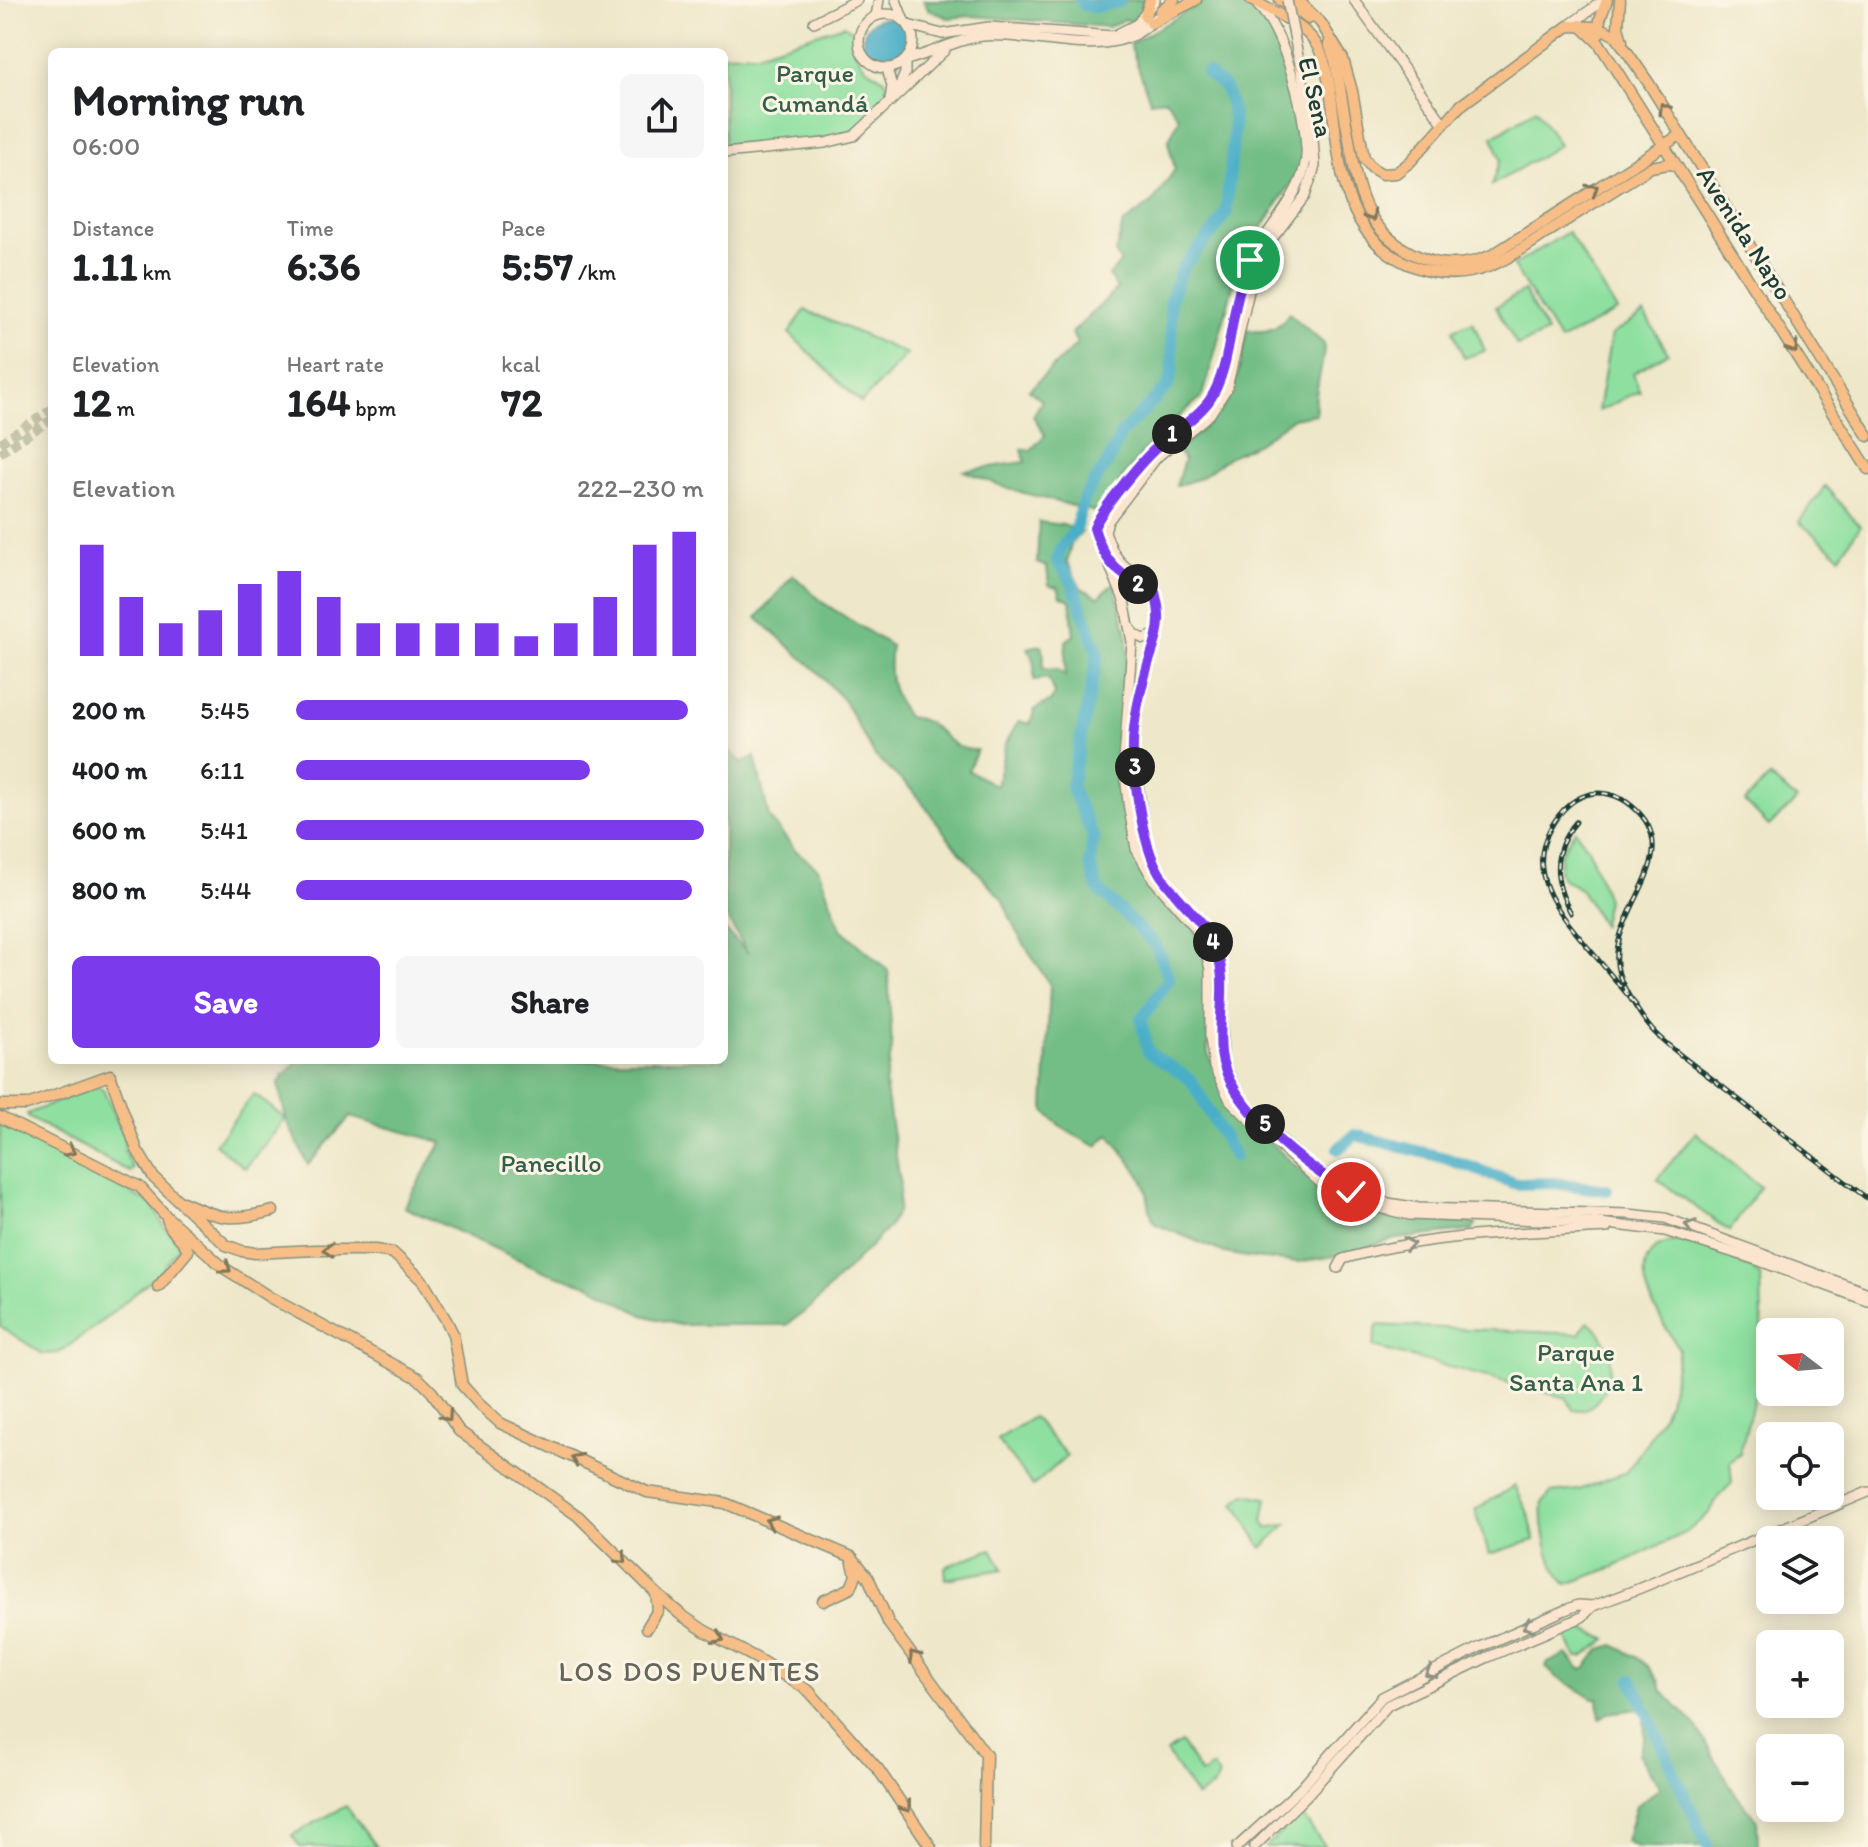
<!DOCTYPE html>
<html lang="en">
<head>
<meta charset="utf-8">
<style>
	:root { --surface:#fff; --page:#f6f6f6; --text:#202124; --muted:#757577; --accent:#7c3aed }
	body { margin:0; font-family:Itim,sans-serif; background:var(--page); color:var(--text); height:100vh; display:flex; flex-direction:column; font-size:30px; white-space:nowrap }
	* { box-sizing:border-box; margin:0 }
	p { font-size:26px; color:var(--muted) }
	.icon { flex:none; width:44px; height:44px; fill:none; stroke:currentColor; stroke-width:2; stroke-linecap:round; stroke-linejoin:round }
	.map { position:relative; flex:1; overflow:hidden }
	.panel { position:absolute; left:48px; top:48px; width:680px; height:1016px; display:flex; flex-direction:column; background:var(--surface); border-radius:12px; box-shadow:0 4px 20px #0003 }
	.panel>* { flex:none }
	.needle { width:52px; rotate:286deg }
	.fabs { position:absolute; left:1756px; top:1318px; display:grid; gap:16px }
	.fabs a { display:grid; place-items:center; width:88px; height:88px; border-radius:12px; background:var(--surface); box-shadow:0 4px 20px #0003; font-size:40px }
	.pin { position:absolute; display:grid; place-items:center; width:68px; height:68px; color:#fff; margin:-34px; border:4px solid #fff; border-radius:50%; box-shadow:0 2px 8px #0007 }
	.km { position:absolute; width:40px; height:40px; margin:-20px; border-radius:50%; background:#222; color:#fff; font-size:22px; line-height:40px; text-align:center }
	.round { display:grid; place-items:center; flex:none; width:84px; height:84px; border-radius:12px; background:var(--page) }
	.summary { display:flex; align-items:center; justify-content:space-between; height:136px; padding:0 24px }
	h1 { font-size:44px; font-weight:800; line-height:60px }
	.metrics { display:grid; grid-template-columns:repeat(3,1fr); gap:12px; height:136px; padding:8px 24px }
	.metrics div { display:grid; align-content:center }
	.metrics b { font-size:40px; font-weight:800 }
	.metrics small { font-size:22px; font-weight:400 }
	.metrics p { font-size:22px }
	.chart { height:224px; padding:16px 24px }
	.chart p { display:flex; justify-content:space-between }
	.chart svg { width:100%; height:144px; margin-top:8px; stroke:var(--accent); stroke-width:6 }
	.primary-button { display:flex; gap:16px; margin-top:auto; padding:16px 24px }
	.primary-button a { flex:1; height:92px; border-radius:12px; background:var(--accent); color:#fff; font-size:32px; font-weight:800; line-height:92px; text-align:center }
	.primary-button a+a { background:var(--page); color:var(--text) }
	ul { padding:0 24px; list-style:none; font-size:26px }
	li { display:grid; grid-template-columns:128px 96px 1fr; align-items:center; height:60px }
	li i { height:20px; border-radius:10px; background:var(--accent) }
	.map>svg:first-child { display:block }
	.green { fill:#8fe0a0; stroke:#578e6a; stroke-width:2 }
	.forest { fill:#73be86; stroke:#497e5d; stroke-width:2 }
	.water { fill:#49aec8; stroke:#34767e; stroke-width:2 }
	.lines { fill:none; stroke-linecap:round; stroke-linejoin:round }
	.river { stroke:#49aec8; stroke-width:12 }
	.secondary-tunnel { stroke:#c5c5ab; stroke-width:9; stroke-dasharray:9 4.5; stroke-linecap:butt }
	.secondary-casing { stroke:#86927e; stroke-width:12 }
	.primary-casing { stroke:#86927e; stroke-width:13 }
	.secondary { stroke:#fce5cf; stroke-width:9 }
	.primary { stroke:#f7be88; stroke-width:10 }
	.rail-casing { stroke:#1f3d34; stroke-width:5 }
	.rail { stroke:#fcf5e5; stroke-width:2; stroke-dasharray:6; stroke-linecap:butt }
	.secondary-bridge-casing { stroke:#86927e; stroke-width:12; stroke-linecap:butt }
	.secondary-bridge { stroke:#fce5cf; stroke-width:9 }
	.oneway { stroke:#80775a }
	.oneway2 { stroke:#8e9182 }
	.route-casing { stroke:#fff; stroke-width:16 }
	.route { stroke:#7c3aed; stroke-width:10 }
	.labels { text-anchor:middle; stroke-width:6; stroke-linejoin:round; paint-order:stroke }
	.park-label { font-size:26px; fill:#355e4a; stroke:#fcf5e5 }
	.street-label { font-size:26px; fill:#1f3d34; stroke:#fcf5e5 }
	.neighbourhood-label { font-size:28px; letter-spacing:2px; fill:#64665c; stroke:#fcf5e5 }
</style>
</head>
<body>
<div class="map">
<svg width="1868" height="1847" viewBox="0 0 1868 1847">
	<rect width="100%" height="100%" fill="#fcf5e5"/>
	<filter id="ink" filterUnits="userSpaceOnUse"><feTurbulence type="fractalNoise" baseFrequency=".0125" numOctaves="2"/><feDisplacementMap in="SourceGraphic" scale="16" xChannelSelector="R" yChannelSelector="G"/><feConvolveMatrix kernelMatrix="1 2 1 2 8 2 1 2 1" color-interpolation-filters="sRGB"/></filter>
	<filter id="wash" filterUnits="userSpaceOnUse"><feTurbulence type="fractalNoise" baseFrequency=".006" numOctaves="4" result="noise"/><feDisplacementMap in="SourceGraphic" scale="32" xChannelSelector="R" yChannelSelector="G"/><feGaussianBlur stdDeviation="1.8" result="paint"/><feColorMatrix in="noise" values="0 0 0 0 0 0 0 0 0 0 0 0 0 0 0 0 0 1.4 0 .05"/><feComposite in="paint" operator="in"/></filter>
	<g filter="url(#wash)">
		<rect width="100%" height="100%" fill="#eee7c9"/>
		<!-- green -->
		<g class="green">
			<path d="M 844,25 L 854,32 C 855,48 857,64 873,72 C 881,77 884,77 888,85 C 882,103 871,119 855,129 C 833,143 753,144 724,148 L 724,54 L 757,53 Z"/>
			<polygon points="1536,109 1559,145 1492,185 1501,159 1493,137"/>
			<polygon points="1568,232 1617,311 1560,341 1513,266"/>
			<polygon points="1524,291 1547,333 1517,346 1496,307"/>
			<polygon points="805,310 907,354 861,403 789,333"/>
			<path d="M 1644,313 L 1668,353 L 1633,373 L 1640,392 C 1624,395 1614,406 1598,411 L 1611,335 Z"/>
			<polygon points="1473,322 1485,351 1464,358 1453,330"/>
			<polygon points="1825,486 1860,526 1840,556 1799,522"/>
			<polygon points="1769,777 1797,800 1769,826 1745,802"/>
			<polygon points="1575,830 1588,848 1607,899 1602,925 1581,890 1562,878 1559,871 1561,852"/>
			<polygon points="96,1086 103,1089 124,1136 125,1152 133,1169 130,1172 29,1118 27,1114"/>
			<polygon points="254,1094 286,1119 245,1168 215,1144"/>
			<polygon points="0,1123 152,1204 165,1228 180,1245 161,1271 101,1322 59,1353 43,1354 0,1326"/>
			<polygon points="1696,1132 1760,1187 1729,1231 1657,1179"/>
			<path d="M 1679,1240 C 1698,1245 1754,1262 1761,1279 L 1763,1363 L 1740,1454 L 1730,1462 L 1732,1483 L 1718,1497 L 1710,1512 L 1687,1532 L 1614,1567 L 1567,1584 C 1548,1568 1541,1526 1543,1502 L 1551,1493 L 1579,1490 L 1626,1472 L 1646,1444 L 1669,1402 L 1679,1349 C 1665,1325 1626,1274 1655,1249 C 1661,1244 1671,1242 1679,1240 Z"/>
			<path d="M 1588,1321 C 1598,1329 1606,1340 1609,1353 C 1614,1376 1601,1413 1573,1410 L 1567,1398 L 1373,1347 L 1377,1325 L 1579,1334 Z"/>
			<polygon points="1033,1417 1067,1456 1033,1486 997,1440"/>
			<polygon points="1515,1486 1529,1515 1535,1540 1489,1554 1475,1510"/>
			<polygon points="1245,1494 1267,1498 1263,1521 1267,1528 1287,1524 1262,1548 1235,1503"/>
			<polygon points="992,1549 1003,1569 946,1579 945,1567"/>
			<polygon points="1577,1627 1607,1639 1583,1657 1577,1657 1564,1634"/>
			<polygon points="1181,1743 1201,1774 1213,1767 1219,1776 1215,1785 1197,1797 1166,1752"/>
			<polygon points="346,1806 376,1847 300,1847 292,1835"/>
			<polygon points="1300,1813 1325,1847 1266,1847"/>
		</g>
		<!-- forest -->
		<g class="forest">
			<polygon points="923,0 1143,0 1141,11 1133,22 1125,19 1109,27 972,16 948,18 928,9"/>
			<polygon points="1207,0 1239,0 1255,7 1270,22 1301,109 1308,142 1299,171 1248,249 1236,275 1203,396 1154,438 1096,512 1009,489 964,471 1025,462 1022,449 1031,450 1045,435 1033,416 1042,401 1029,390 1077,344 1072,333 1117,289 1109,276 1121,262 1115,253 1123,224 1153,202 1175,169 1168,142 1179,118 1166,99 1150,101 1130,44"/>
			<path d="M 1289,313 L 1324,344 C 1324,369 1313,388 1316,414 L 1293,418 L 1258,443 L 1230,456 L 1200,478 L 1176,486 L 1184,460 L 1176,449 C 1230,412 1236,392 1247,330 C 1266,334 1279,329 1289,313 Z"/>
			<path d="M 1039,522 L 1063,525 L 1082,532 L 1071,544 L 1068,559 L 1066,560 L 1081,588 L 1099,597 L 1114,583 L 1127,634 L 1128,676 L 1123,741 L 1133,839 L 1192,926 L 1206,955 L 1208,1054 L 1236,1111 L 1307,1176 L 1389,1214 L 1476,1224 L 1473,1230 L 1388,1240 L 1348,1254 L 1299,1262 L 1251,1258 L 1225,1253 L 1155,1224 C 1147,1210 1150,1195 1143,1181 C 1135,1164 1120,1149 1109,1134 L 1097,1146 C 1076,1137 1058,1128 1044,1109 L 1050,985 L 1016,931 L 1002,899 L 954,845 L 915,793 L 875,756 L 844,701 L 816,670 L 757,618 L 793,575 L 822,602 L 891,646 C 887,678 891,691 907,717 C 942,719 943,751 977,750 L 968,770 L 996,786 L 1006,743 L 1019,721 L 1030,724 L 1035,709 L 1051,701 L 1054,694 L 1048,678 L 1034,680 L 1034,661 L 1028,648 L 1041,645 L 1044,656 L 1043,666 L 1046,670 L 1057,669 L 1065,676 L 1066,641 L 1074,635 L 1070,600 L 1061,596 L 1058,587 L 1049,585 L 1047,567 L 1037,563 Z"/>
			<polygon points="724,745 742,763 755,757 769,817 795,850 818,868 841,929 888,970 892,1048 885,1084 900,1182 898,1210 889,1227 810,1308 786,1325 679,1325 643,1315 592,1286 546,1272 404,1207 442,1142 350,1117 308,1165 286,1119 278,1083 298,1060 724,1060 724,929 748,953 724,913"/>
			<polygon points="1614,1645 1638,1658 1649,1667 1658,1680 1662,1691 1695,1725 1734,1792 1757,1821 1758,1847 1637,1847 1626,1841 1636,1806 1660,1788 1639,1754 1645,1736 1644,1713 1639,1709 1608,1713 1600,1718 1598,1698 1593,1698 1555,1676 1546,1667 1548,1663 1567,1654 1580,1669 1585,1668 1600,1649"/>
		</g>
		<!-- water -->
		<circle class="water" cx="886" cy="41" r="23"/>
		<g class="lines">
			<!-- river -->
			<g class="river">
				<polyline points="1081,0 1084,5 1095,7 1119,2"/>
				<polyline points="1207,73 1225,88 1232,110 1234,129 1226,213 1215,230 1182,268 1170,301 1173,369 1168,386 1121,434 1108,462 1084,498 1075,531 1062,546 1057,560 1072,582 1098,653 1071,786 1093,836 1090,864 1097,888 1155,944 1169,979 1141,1020 1148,1052 1191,1080 1234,1156"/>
				<polyline points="1338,1149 1355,1135 1445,1158 1517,1184 1554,1183 1607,1190"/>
				<polyline points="1632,1680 1708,1847"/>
			</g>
		</g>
	</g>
	<g filter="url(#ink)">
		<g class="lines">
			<!-- secondary-tunnel -->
			<g class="secondary-tunnel">
				<polyline points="0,443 52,409"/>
				<polyline points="0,453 52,419"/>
			</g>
			<!-- secondary casing -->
			<g class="secondary-casing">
				<g id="secondary">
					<polyline points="896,0 904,21"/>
					<polyline points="1354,0 1443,123"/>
					<path d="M 1258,6 C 1285,32 1304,110 1306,147 C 1307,159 1304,172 1299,183 C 1284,218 1253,244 1241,281 C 1228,320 1232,370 1207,403 C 1192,422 1169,434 1152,451 C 1138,466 1102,510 1094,528 L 1124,600 L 1132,642 L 1124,762 L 1128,803 L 1136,849 L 1153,879 L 1194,926 L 1203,942 L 1210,969 L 1210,1037 L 1214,1067 L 1230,1100 L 1248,1118 L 1325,1187 L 1370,1206 L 1410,1215 L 1592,1222 L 1665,1231 L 1757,1260 L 1868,1301"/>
					<circle cx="886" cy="41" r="27"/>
					<polyline points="876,16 879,0"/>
					<polyline points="814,22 857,0"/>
					<polyline points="908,25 942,34 989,27 1113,36 1137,24 1155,0"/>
					<polyline points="1568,26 1604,0"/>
					<path d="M 906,60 C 931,54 957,39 983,36 C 1034,31 1117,66 1155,18"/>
					<path d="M 1299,60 L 1312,125 L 1315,166 L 1305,196 L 1272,239 L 1251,282 L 1227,388 L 1210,414 L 1157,457 L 1108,521 L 1105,531 C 1114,561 1124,569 1151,582 L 1159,616 L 1158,627 L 1137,708 L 1133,745 L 1144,831 L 1150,857 L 1161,876 L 1203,926 L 1219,956 L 1221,971 L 1223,1061 L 1238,1094 L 1260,1120 L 1308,1164 L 1339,1186 L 1382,1202 L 1419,1208 L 1628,1214 L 1665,1218 L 1868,1293"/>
					<polyline points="887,69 892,86 890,100"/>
					<polyline points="897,93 905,73 905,61"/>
					<polyline points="724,153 825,143 854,136 945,50"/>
					<polyline points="1110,565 1130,580 1155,592"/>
					<polyline points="1130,628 1135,635 1144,639 1157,634"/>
					<path d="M 1338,1268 L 1343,1259 C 1428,1234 1518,1233 1607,1228"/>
					<polyline points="1237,1847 1300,1789 1382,1697 1478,1648 1565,1610 1578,1605 1593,1606 1638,1589 1868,1492"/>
					<polyline points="1254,1847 1307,1795 1388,1705 1486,1658 1582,1617 1593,1606"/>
				</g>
			</g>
			<!-- primary casing -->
			<g class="primary-casing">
				<g id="primary">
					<path d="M 1251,0 C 1271,11 1304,24 1316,44 C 1326,59 1328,79 1331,96 C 1340,161 1340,233 1408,264 C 1435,276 1462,277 1490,266 C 1511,258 1529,244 1548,232 C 1582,210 1617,188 1651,167 L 1668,164 L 1675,165"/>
					<polyline points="1280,0 1291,5 1308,19"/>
					<polyline points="1298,0 1321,23 1343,59 1352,91 1364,158 1372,168 1382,174 1396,173 1410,162 1460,106 1568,26 1599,27 1616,36 1648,82 1868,436"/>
					<polyline points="1620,0 1618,27 1622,41"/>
					<polyline points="1160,11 1174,0"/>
					<polyline points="1145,16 1150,0"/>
					<polyline points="1151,23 1196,0"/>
					<polyline points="1580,25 1599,43 1868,469"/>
					<polyline points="1599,33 1600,19 1607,0"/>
					<path d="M 1329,44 L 1335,60 C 1340,86 1344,113 1349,139 C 1358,194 1365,234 1422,258 C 1445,268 1472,265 1494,254 L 1680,135"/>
					<polyline points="1300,65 1324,61"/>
					<polyline points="0,1105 27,1105 110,1075 137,1150 154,1178 226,1245 242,1251 255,1253 315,1250 375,1250 393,1253 422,1280 446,1320 453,1334 462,1385 479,1404 500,1423 647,1492 725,1503 852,1557 868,1577 889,1624 986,1755 984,1847"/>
					<polyline points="0,1117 140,1187 167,1217 224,1268 271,1298 418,1378 432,1392 459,1431 578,1516 656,1593 680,1614 705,1631 758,1659 809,1691 878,1769 931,1847"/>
					<path d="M 183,1202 C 223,1220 230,1221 273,1211"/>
					<path d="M 158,1287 L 188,1251 C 184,1238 170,1233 167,1219"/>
					<polyline points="823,1601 851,1588 856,1575 852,1559"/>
					<polyline points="647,1628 658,1610 656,1593"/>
				</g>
			</g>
			<!-- secondary -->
			<use href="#secondary" class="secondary"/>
			<!-- primary -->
			<use href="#primary" class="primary"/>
			<!-- rail casing -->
			<g class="rail-casing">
				<g id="rail">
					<path d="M 1571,913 C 1553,881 1551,851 1576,822"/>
					<path d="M 1636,1005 C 1619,985 1603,965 1586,945 C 1557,910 1525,873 1551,827 C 1559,813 1571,800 1586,795 C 1602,790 1619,795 1632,806 C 1693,857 1601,916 1619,974 C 1623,989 1645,1024 1657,1035 C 1676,1053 1698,1068 1719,1084 C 1768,1123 1818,1161 1868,1199"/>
				</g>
			</g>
			<!-- rail -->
			<use href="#rail" class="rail"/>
			<!-- secondary-bridge casing -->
			<g class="secondary-bridge-casing">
				<polyline id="secondary-bridge" points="1287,0 1298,56"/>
			</g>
			<!-- secondary-bridge -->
			<use href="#secondary-bridge" class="secondary-bridge"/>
		</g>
		<!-- one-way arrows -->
		<defs><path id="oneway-chevron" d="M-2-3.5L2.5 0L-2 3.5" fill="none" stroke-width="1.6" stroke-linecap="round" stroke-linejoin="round" transform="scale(2)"/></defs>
		<g class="oneway">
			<use href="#oneway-chevron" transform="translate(1664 108) rotate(-121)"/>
			<use href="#oneway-chevron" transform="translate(1593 189) rotate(-33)"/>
			<use href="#oneway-chevron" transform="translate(1371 216) rotate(56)"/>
			<use href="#oneway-chevron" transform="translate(1793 348) rotate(58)"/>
			<use href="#oneway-chevron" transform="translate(70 1151) rotate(27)"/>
			<use href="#oneway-chevron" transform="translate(328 1250) rotate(-180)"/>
			<use href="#oneway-chevron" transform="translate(226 1268) rotate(36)"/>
			<use href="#oneway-chevron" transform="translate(447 1416) rotate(55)"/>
			<use href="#oneway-chevron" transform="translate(576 1459) rotate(-155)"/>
			<use href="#oneway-chevron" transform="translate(771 1522) rotate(-158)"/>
			<use href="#oneway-chevron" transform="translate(622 1559) rotate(45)"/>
			<use href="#oneway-chevron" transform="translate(719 1638) rotate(27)"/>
			<use href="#oneway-chevron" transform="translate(914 1656) rotate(-128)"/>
			<use href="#oneway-chevron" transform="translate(906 1807) rotate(55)"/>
		</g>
		<g class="oneway2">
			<use href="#oneway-chevron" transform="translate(1690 1226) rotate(-160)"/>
			<use href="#oneway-chevron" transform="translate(1409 1244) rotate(-8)"/>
			<use href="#oneway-chevron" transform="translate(1528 1626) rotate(157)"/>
			<use href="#oneway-chevron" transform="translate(1430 1673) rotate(153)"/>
		</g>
	</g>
	<g class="lines" filter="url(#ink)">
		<!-- route casing -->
		<g class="route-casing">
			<path id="route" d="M 1250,260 C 1229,302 1234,365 1209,401 C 1195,420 1171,433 1154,450 C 1139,464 1101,510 1094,528 C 1106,567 1120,575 1155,592 C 1157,600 1159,608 1159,616 C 1160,632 1153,649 1148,664 C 1140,693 1132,723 1133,754 C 1135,787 1143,851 1162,877 C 1178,900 1202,919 1214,944 C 1230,979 1217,1017 1221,1053 C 1227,1105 1307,1169 1351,1192"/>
		</g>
		<!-- route -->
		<use href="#route" class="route"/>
	</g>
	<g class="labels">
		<!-- park labels -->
		<g class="park-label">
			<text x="815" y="82">Parque<tspan x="815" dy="30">Cumandá</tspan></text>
			<text x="551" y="1172">Panecillo</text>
			<text x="1576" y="1361">Parque<tspan x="1576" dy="30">Santa Ana 1</tspan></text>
		</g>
		<!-- street labels -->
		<g class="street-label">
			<text transform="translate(1316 97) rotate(77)" y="9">El Sena</text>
			<text transform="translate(1745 233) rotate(57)" y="9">Avenida Napo</text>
		</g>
		<!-- neighbourhood labels -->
		<g class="neighbourhood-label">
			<text x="690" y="1681">LOS DOS PUENTES</text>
		</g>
	</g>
</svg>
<div class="fabs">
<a><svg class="needle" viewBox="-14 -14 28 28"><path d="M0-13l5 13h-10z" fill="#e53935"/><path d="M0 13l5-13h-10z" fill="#757577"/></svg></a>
<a><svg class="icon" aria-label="locate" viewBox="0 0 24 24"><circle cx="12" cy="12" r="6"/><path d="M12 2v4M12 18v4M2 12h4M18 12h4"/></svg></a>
<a><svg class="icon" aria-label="layers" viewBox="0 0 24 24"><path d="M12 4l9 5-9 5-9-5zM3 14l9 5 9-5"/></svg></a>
<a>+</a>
<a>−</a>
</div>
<div class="pin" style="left:1250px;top:260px;background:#1e9e55"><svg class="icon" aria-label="arrive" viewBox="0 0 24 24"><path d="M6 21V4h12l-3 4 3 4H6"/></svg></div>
<div class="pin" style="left:1351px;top:1192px;background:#d93025"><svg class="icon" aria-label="check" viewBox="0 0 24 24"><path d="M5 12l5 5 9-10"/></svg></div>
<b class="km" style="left:1172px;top:434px">1</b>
<b class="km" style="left:1138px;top:584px">2</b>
<b class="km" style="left:1135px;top:767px">3</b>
<b class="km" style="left:1213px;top:942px">4</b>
<b class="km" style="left:1265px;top:1124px">5</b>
<section class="panel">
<div class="summary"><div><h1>Morning run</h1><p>06:00</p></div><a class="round"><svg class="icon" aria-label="share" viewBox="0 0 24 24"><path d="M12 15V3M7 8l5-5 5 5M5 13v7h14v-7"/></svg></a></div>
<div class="metrics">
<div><p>Distance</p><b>1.11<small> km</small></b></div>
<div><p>Time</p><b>6:36</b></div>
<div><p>Pace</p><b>5:57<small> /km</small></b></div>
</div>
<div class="metrics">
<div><p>Elevation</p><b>12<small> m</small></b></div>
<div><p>Heart rate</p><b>164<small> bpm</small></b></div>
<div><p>kcal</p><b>72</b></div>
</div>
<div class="chart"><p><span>Elevation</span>222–230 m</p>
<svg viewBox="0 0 160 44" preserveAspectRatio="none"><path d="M5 44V10M15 44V26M25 44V34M35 44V30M45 44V22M55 44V18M65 44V26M75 44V34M85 44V34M95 44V34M105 44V34M115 44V38M125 44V34M135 44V26M145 44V10M155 44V6"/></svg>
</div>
<ul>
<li><b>200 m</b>5:45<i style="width:96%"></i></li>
<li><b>400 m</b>6:11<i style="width:72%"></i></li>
<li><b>600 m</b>5:41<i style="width:100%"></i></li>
<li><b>800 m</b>5:44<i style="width:97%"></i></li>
</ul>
<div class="primary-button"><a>Save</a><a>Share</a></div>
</section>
</div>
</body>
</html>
